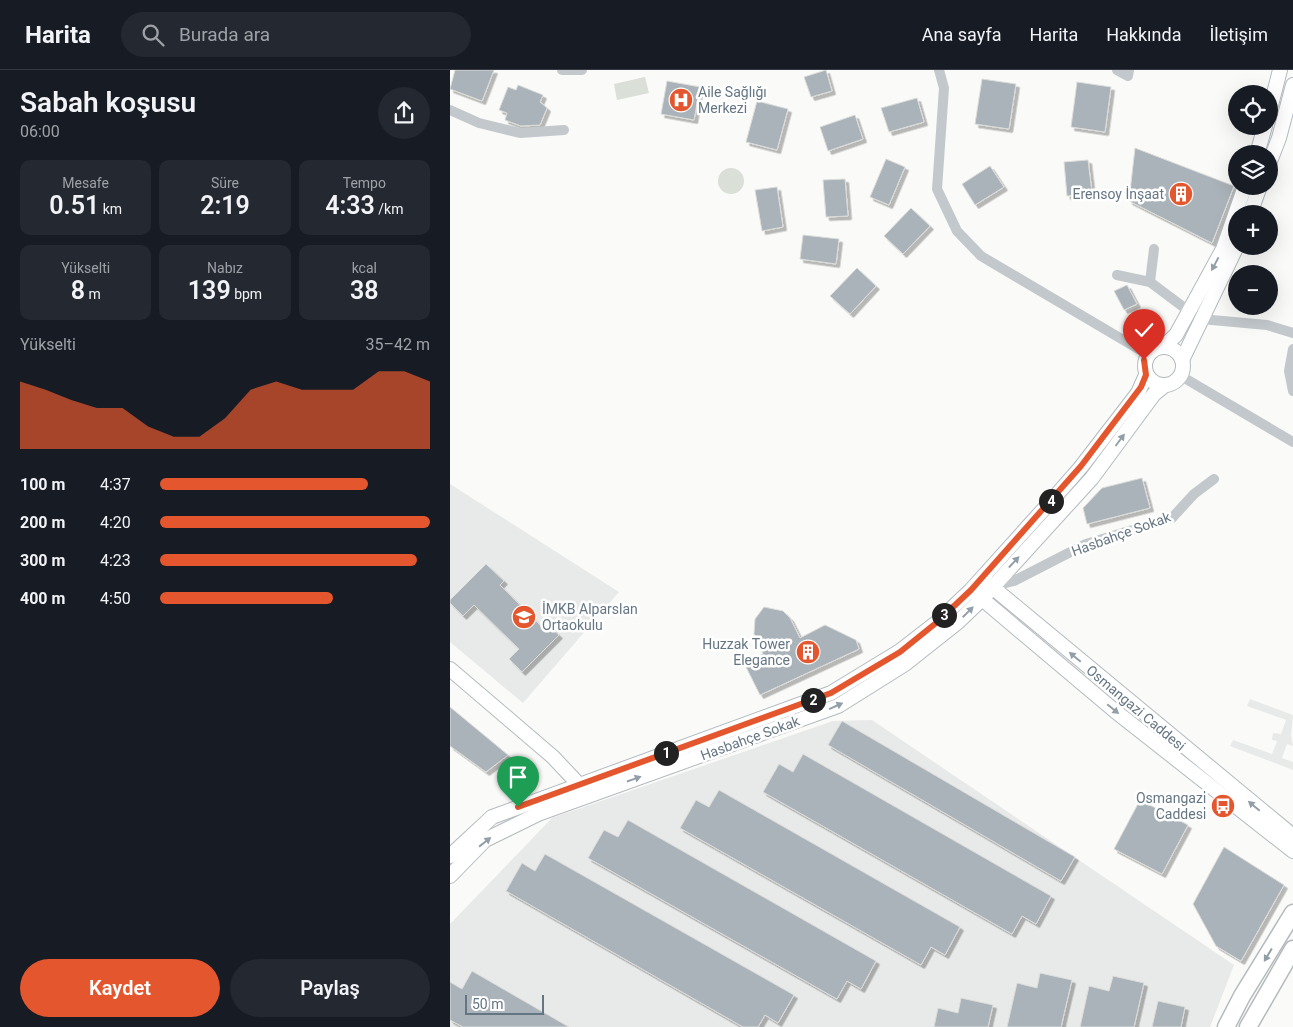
<!DOCTYPE html>
<html lang="tr">
<head>
<meta charset="utf-8">
<style>
	:root { --surface:#171b24; --page:#242831; --text:#f1f3f6; --muted:#9ea1a6; --line:#363941; --accent:#e4572e }
	body { margin:0; font-family:Roboto,sans-serif; background:var(--page); color:var(--text); height:100vh; display:flex; flex-direction:column; font-size:19px; white-space:nowrap }
	* { box-sizing:border-box; margin:0 }
	p { font-size:16px; color:var(--muted) }
	.icon { flex:none; width:28px; height:28px; fill:none; stroke:currentColor; stroke-width:2; stroke-linecap:round; stroke-linejoin:round }
	.map { position:relative; flex:1; overflow:hidden }
	.details { display:flex; flex-direction:column; background:var(--surface); width:450px }
	.details>* { flex:none }
	.fabs { position:absolute; left:778px; top:15px; display:grid; gap:10px }
	.fabs a { display:grid; place-items:center; width:50px; height:50px; border-radius:50%; background:var(--surface); box-shadow:0 5px 20px #0002; font-size:25px }
	.scale { position:absolute; left:15px; bottom:12px; width:79px; box-sizing:border-box; padding-left:5px; border:2px solid #657683; border-top:0; font-size:14px; line-height:18px; white-space:nowrap; color:#657683; -webkit-text-stroke:4px #fff; paint-order:stroke }
	.pin { position:absolute; display:grid; place-items:center; width:42px; height:42px; color:#fff; margin:-51px -21px; border-radius:50% 50% 50% 0; rotate:-45deg; box-shadow:0 0 5px #0007 }
	.pin .icon { rotate:45deg }
	.km { position:absolute; width:25px; height:25px; margin:-12px; border-radius:50%; background:#222; color:#fff; font-size:14px; line-height:25px; text-align:center }
	.round { display:grid; place-items:center; flex:none; width:52px; height:52px; border-radius:26px; background:var(--page) }
	.summary { display:flex; align-items:center; justify-content:space-between; height:85px; padding:0 20px }
	h1 { font-size:28px; font-weight:600; line-height:38px }
	.stats { display:grid; grid-template-columns:repeat(3,1fr); gap:8px; height:85px; padding:5px 20px }
	.stats div { display:grid; align-content:center; border-radius:10px; background:var(--page); text-align:center }
	.stats b { font-size:25px; font-weight:600 }
	.stats small { font-size:14px; font-weight:400 }
	.stats p { font-size:14px }
	.chart { height:140px; padding:10px 20px }
	.chart p { display:flex; justify-content:space-between }
	.chart svg { width:100%; height:90px; margin-top:5px; fill:var(--accent); opacity:.7 }
	.primary-button { display:flex; gap:10px; margin-top:auto; padding:10px 20px }
	.primary-button a { flex:1; height:58px; border-radius:30px; background:var(--accent); color:#fff; font-size:20px; font-weight:600; line-height:58px; text-align:center }
	.primary-button a+a { background:var(--page); color:var(--text) }
	ul { padding:0 20px; list-style:none; font-size:16px }
	li { display:grid; grid-template-columns:80px 60px 1fr; align-items:center; height:38px }
	li i { height:12px; border-radius:6px; background:var(--accent) }
	header { display:flex; align-items:center; gap:30px; box-sizing:border-box; height:70px; padding:0 25px; background:var(--surface); border-bottom:1px solid var(--line) }
	header strong { font-size:24px }
	nav { display:flex; gap:28px; margin-inline-start:auto; font-size:18px }
	.search { width:350px; height:45px; background:var(--page); display:flex; align-items:center; gap:12px; box-sizing:border-box; padding:0 18px; border-radius:28px; color:var(--muted); font-size:19px }
	main { display:flex; flex:1; min-height:0 }
	.map>svg:first-child { display:block }
	.built { fill:#e8e9e9 }
	.green { fill:#dadfd7 }
	.building { fill:#aab3b9; stroke:#dcdcda; filter:url(#shadow) }
	.lines { fill:none; stroke-linecap:round; stroke-linejoin:round }
	.secondary-casing { stroke:#b3babf; stroke-width:16 }
	.primary-casing { stroke:#b5babe; stroke-width:19 }
	.street { stroke:#c3c8cc; stroke-width:10 }
	.secondary { stroke:#fff; stroke-width:14 }
	.primary { stroke:#fff; stroke-width:16 }
	.oneway { fill:#939fa8 }
	.route-casing { stroke:#fff; stroke-width:10 }
	.route { stroke:#e4572e; stroke-width:6 }
	.labels { text-anchor:middle; stroke-width:5; stroke-linejoin:round; paint-order:stroke }
	.poi-label { font-size:14px; fill:#657683; stroke:#fff; text-anchor:end }
	.street-label { font-size:14px; fill:#657683; stroke:#fff }
</style>
</head>
<body>
<header>
<strong>Harita</strong>
<div class="search"><svg class="icon" aria-label="search" viewBox="0 0 24 24"><circle cx="10" cy="10" r="6"/><path d="M15 15l6 6"/></svg>Burada ara</div>
<nav><a>Ana sayfa</a><a>Harita</a><a>Hakkında</a><a>İletişim</a></nav>
</header>
<main>
<section class="details">
<div class="summary"><div><h1>Sabah koşusu</h1><p>06:00</p></div><a class="round"><svg class="icon" aria-label="share" viewBox="0 0 24 24"><path d="M12 15V3M7 8l5-5 5 5M5 13v7h14v-7"/></svg></a></div>
<div class="stats">
<div><p>Mesafe</p><b>0.51<small> km</small></b></div>
<div><p>Süre</p><b>2:19</b></div>
<div><p>Tempo</p><b>4:33<small> /km</small></b></div>
</div>
<div class="stats">
<div><p>Yükselti</p><b>8<small> m</small></b></div>
<div><p>Nabız</p><b>139<small> bpm</small></b></div>
<div><p>kcal</p><b>38</b></div>
</div>
<div class="chart"><p><span>Yükselti</span>35–42 m</p>
<svg viewBox="0 0 160 44" preserveAspectRatio="none"><path d="M0 44V11L10 15L20 20L30 24L40 24L50 33L60 38L70 38L80 29L90 15L100 11L110 15L120 15L130 15L140 6L150 6L160 11V44z"/></svg>
</div>
<ul>
<li><b>100 m</b>4:37<i style="width:77%"></i></li>
<li><b>200 m</b>4:20<i style="width:100%"></i></li>
<li><b>300 m</b>4:23<i style="width:95%"></i></li>
<li><b>400 m</b>4:50<i style="width:64%"></i></li>
</ul>
<div class="primary-button"><a>Kaydet</a><a>Paylaş</a></div>
</section>
<div class="map">
<svg width="843" height="957" viewBox="0 0 843 957">
	<defs>
		<filter id="shadow"><feDropShadow dx="3.5" dy="3.5" stdDeviation="0" flood-color="#0004"/></filter>
	</defs>
	<rect width="100%" height="100%" fill="#fafaf8"/>
	<!-- built -->
	<g class="built">
		<polygon points="0,414 169,522 73,633 0,572"/>
		<polygon points="800,629 843,645 841,666 843,676 837,674 832,688 843,692 843,700 780,676 783,670 822,684 827,671 822,670 823,663 831,664 836,650 797,636"/>
		<polygon points="422,650 784,895 760,957 0,957 0,854 102,748 383,651"/>
	</g>
	<!-- green -->
	<g class="green">
		<polygon points="195,7 199,23 167,30 164,14"/>
		<circle cx="281" cy="111" r="13"/>
	</g>
	<!-- building -->
	<g class="building">
		<polygon points="5,0 44,0 32,31 0,19"/>
		<polygon points="376,0 382,21 361,27 354,7"/>
		<polygon points="532,9 566,14 559,59 525,54"/>
		<polygon points="217,11 250,17 244,50 211,44"/>
		<polygon points="627,12 661,17 655,62 621,57"/>
		<polygon points="68,15 93,25 90,32 97,38 90,55 71,56 55,50 57,43 49,40 58,17 66,20"/>
		<polygon points="467,28 474,52 439,62 431,38"/>
		<polygon points="307,31 338,39 327,80 296,72"/>
		<polygon points="405,45 413,69 378,81 370,57"/>
		<polygon points="685,78 784,116 762,173 679,131"/>
		<polygon points="436,89 455,97 439,135 420,127"/>
		<polygon points="638,90 642,123 617,126 614,92"/>
		<polygon points="540,96 554,117 525,135 512,114"/>
		<polygon points="395,109 398,146 376,147 373,110"/>
		<polygon points="327,117 333,157 312,161 305,120"/>
		<polygon points="461,138 480,156 453,184 434,166"/>
		<polygon points="353,165 389,169 386,194 350,189"/>
		<polygon points="407,198 426,216 400,244 380,226"/>
		<polygon points="677,215 687,234 674,240 664,221"/>
		<polygon points="692,408 700,438 637,454 633,438 652,418"/>
		<polygon points="36,494 54,511 50,515 94,559 98,555 109,565 72,602 59,589 69,579 24,535 13,546 0,533 0,530"/>
		<polygon points="314,537 333,541 340,548 350,568 375,555 406,570 409,579 310,625 294,593 313,584 304,564 305,549"/>
		<polygon points="0,637 58,685 36,702 0,676"/>
		<polygon points="392,651 625,787 611,811 378,675"/>
		<polygon points="353,684 601,826 586,854 572,846 562,864 313,722 329,694 343,702"/>
		<polygon points="269,720 510,857 495,885 481,877 471,895 230,758 246,730 259,737"/>
		<polygon points="690,730 738,755 712,804 664,779"/>
		<polygon points="178,750 426,891 411,919 397,911 387,929 138,788 154,760 168,767"/>
		<polygon points="774,777 834,815 791,891 766,876 743,834"/>
		<polygon points="95,784 344,925 328,953 315,945 308,957 293,957 56,821 72,793 85,801"/>
		<polygon points="22,901 119,957 13,957 0,950 0,912 12,919"/>
		<polygon points="590,903 622,910 611,957 557,957 567,913 587,918"/>
		<polygon points="663,906 694,913 684,957 630,957 639,916 659,921"/>
		<polygon points="511,928 543,935 538,957 484,957 488,938 508,943"/>
		<polygon points="708,931 735,937 731,957 702,957"/>
	</g>
	<g class="lines">
		<!-- secondary casing -->
		<g class="secondary-casing">
			<g id="secondary">
				<polyline points="819,43 830,0"/>
				<polyline points="807,84 815,56"/>
				<polyline points="819,94 829,68 843,15"/>
				<polyline points="800,144 810,116"/>
				<polyline points="714,276 726,265 773,179 795,116"/>
				<circle cx="714" cy="296" r="19"/>
				<polyline points="733,288 787,176"/>
				<polyline points="535,511 843,766"/>
				<polyline points="525,523 665,641 843,781"/>
				<polyline points="0,599 103,687 135,721"/>
				<polyline points="0,786 42,747 381,623 450,581 486,553 521,520 603,429 631,397 688,323 696,305"/>
				<polyline points="0,806 35,770 88,744 388,636 455,594 508,552 532,529 642,408 704,324 715,315"/>
			</g>
		</g>
		<!-- primary casing -->
		<g class="primary-casing">
			<g id="primary">
				<polyline points="776,957 792,926 843,843"/>
				<polyline points="798,957 843,879"/>
			</g>
		</g>
		<!-- street -->
		<g class="street">
			<polyline points="112,0 132,0"/>
			<polyline points="489,0 494,18 487,119 507,161 531,186 697,284"/>
			<polyline points="667,0 678,6 679,0"/>
			<polyline points="0,40 29,53 70,63 114,60"/>
			<polyline points="667,205 700,212 740,242"/>
			<polyline points="700,212 704,179"/>
			<polyline points="751,249 817,255 843,263"/>
			<polyline points="843,279 839,301 843,321"/>
			<polyline points="731,306 843,372"/>
			<polyline points="544,516 564,511 636,474 722,448 744,424 764,409"/>
		</g>
		<!-- secondary -->
		<use href="#secondary" class="secondary"/>
		<!-- primary -->
		<use href="#primary" class="primary"/>
	</g>
	<!-- one-way arrows -->
	<defs><path id="oneway-solid" d="M-6-.8H1V-3.2L6.5 0L1 3.2V.8H-6Z" transform="scale(1.25)"/></defs>
	<g class="oneway">
		<use href="#oneway-solid" transform="translate(765 194) rotate(118)"/>
		<use href="#oneway-solid" transform="translate(670 370) rotate(-53)"/>
		<use href="#oneway-solid" transform="translate(564 492) rotate(-47)"/>
		<use href="#oneway-solid" transform="translate(518 542) rotate(-45)"/>
		<use href="#oneway-solid" transform="translate(625 587) rotate(-140)"/>
		<use href="#oneway-solid" transform="translate(386 636) rotate(-24)"/>
		<use href="#oneway-solid" transform="translate(663 639) rotate(39)"/>
		<use href="#oneway-solid" transform="translate(184 709) rotate(-19)"/>
		<use href="#oneway-solid" transform="translate(804 736) rotate(-140)"/>
		<use href="#oneway-solid" transform="translate(35 772) rotate(-38)"/>
		<use href="#oneway-solid" transform="translate(818 885) rotate(121)"/>
	</g>
	<g class="lines">
		<!-- route casing -->
		<g class="route-casing">
			<polyline id="route" points="68,737 381,623 450,582 486,553 521,520 631,396 691,317 696,305 694,290"/>
		</g>
		<!-- route -->
		<use href="#route" class="route"/>
	</g>
	<!-- icons -->
	<defs>
		<g id="hospital-disc" transform="scale(1.25)"><circle r="9.5" fill="#e4572e" stroke="#fff"/><path d="M-5-5h3v3.5h4V-5h3V5h-3V1.5h-4V5h-3Z" fill="#fff"/></g>
		<g id="building-disc" transform="scale(1.25)"><circle r="9.5" fill="#e4572e" stroke="#fff"/><path d="M-4-6H4V6H1V3H-1V6H-4ZM-2.5-4.3h1.7v1.8h-1.7ZM.8-4.3h1.7v1.8H.8ZM-2.5-1h1.7V.8h-1.7ZM.8-1h1.7V.8H.8Z" fill="#fff"/></g>
		<g id="school-disc" transform="scale(1.25)"><circle r="9.5" fill="#e4572e" stroke="#fff"/><path d="M0-5L7-2L0 1L-7-2ZM-4 1L0 2.5L4 1V4Q0 6-4 4Z" fill="#fff"/></g>
		<g id="bus-disc" transform="scale(1.25)"><circle r="9.5" fill="#e4572e" stroke="#fff"/><path d="M-5-6H5V4H4V6H2V4H-2V6H-4V4H-5ZM-3.5-4V0h7V-4ZM-3.5 1.2v1.5H-2V1.2ZM2 1.2v1.5H3.5V1.2Z" fill="#fff"/></g>
	</defs>
	<g fill-rule="evenodd">
		<use href="#hospital-disc" x="231" y="30"/>
		<use href="#building-disc" x="731" y="124"/>
		<use href="#school-disc" x="74" y="547"/>
		<use href="#building-disc" x="358" y="582"/>
		<use href="#bus-disc" x="773" y="736"/>
	</g>
	<g class="labels">
		<!-- poi labels -->
		<g class="poi-label">
			<text x="248" y="27" text-anchor="start">Aile Sağlığı<tspan x="248" dy="16">Merkezi</tspan></text>
			<text x="714" y="129">Erensoy İnşaat</text>
			<text x="92" y="544" text-anchor="start">İMKB Alparslan<tspan x="92" dy="16">Ortaokulu</tspan></text>
			<text x="340" y="579">Huzzak Tower<tspan x="340" dy="16">Elegance</tspan></text>
			<text x="756" y="733">Osmangazi̇<tspan x="756" dy="16">Caddesi̇</tspan></text>
		</g>
		<!-- street labels -->
		<g class="street-label">
			<text transform="translate(671 464) rotate(-20)" y="5">Hasbahçe Sokak</text>
			<text transform="translate(686 638) rotate(40)" y="5">Osmangazi Caddesi</text>
			<text transform="translate(300 668) rotate(-20)" y="5">Hasbahçe Sokak</text>
		</g>
	</g>
</svg>
<div class="fabs">
<a><svg class="icon" aria-label="locate" viewBox="0 0 24 24"><circle cx="12" cy="12" r="6"/><path d="M12 2v4M12 18v4M2 12h4M18 12h4"/></svg></a>
<a><svg class="icon" aria-label="layers" viewBox="0 0 24 24"><path d="M12 4l9 5-9 5-9-5zM3 14l9 5 9-5"/></svg></a>
<a>+</a>
<a>−</a>
</div>
<div class="scale">50 m</div>
<div class="pin" style="left:68px;top:737px;background:#1e9e55"><svg class="icon" aria-label="arrive" viewBox="0 0 24 24"><path d="M6 21V4h12l-3 4 3 4H6"/></svg></div>
<div class="pin" style="left:694px;top:290px;background:#d93025"><svg class="icon" aria-label="check" viewBox="0 0 24 24"><path d="M5 12l5 5 9-10"/></svg></div>
<b class="km" style="left:216px;top:683px">1</b>
<b class="km" style="left:363px;top:630px">2</b>
<b class="km" style="left:494px;top:545px">3</b>
<b class="km" style="left:601px;top:431px">4</b>
</div>
</main>
</body>
</html>
